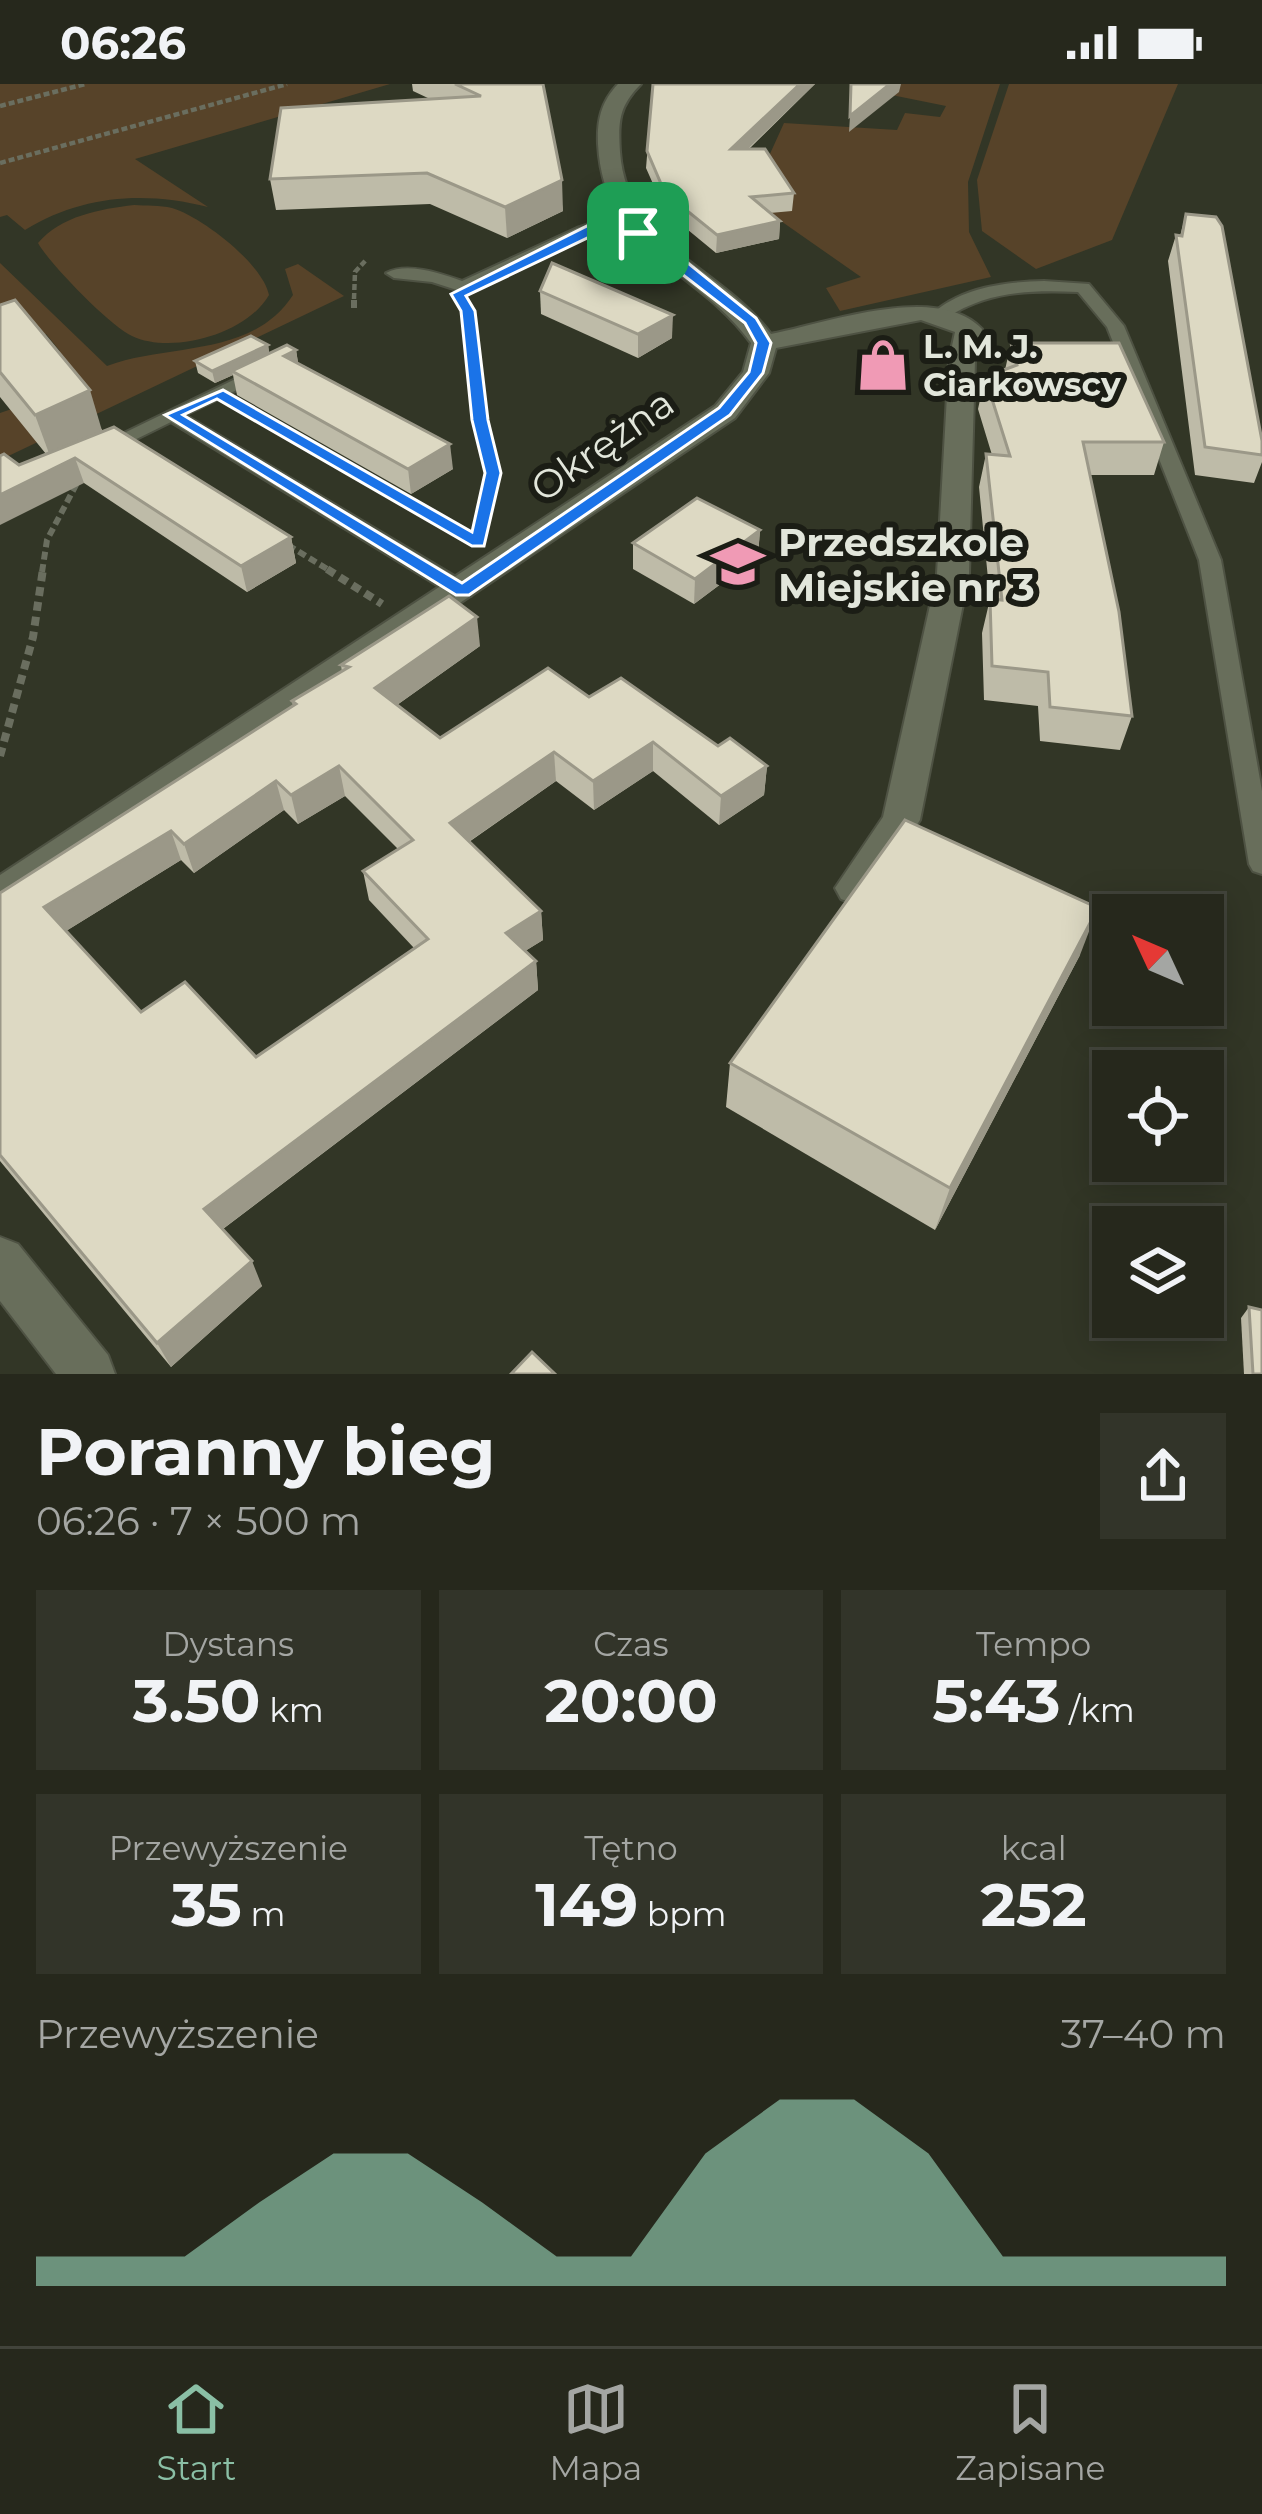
<!DOCTYPE html>
<html lang="pl">
<head>
<meta charset="utf-8">
<style>
	:root { --surface:#26281c; --page:#323429; --text:#f1f3f6; --muted:#a4a6a3; --line:#42443b; --accent:#8abfa5 }
	body { margin:0; font-family:Montserrat,sans-serif; background:var(--page); color:var(--text); height:100vh; display:flex; flex-direction:column; font-size:45px; white-space:nowrap }
	* { box-sizing:border-box; margin:0 }
	p { font-size:39px; color:var(--muted) }
	.icon { flex:none; width:66px; height:66px; fill:none; stroke:currentColor; stroke-width:2; stroke-linecap:round; stroke-linejoin:round }
	.map { position:relative; height:1290px; overflow:hidden }
	.side { display:flex; flex-direction:column; background:var(--surface); flex:1 }
	.side>* { flex:none }
	.needle { width:78px; rotate:314deg }
	.fabs { position:absolute; left:1092px; top:810px; display:grid; gap:24px }
	.fabs a { display:grid; place-items:center; width:132px; height:132px; border-radius:0px; background:var(--surface); box-shadow:0 6px 30px #0003,0 0 0 3px var(--line); font-size:60px }
	.pin { position:absolute; display:grid; place-items:center; width:102px; height:102px; color:#fff; margin:-51px; border-radius:24px; box-shadow:0 6px 18px #0006 }
	.round { display:grid; place-items:center; flex:none; width:126px; height:126px; border-radius:0px; background:var(--page) }
	.summary { display:flex; align-items:center; justify-content:space-between; height:204px; padding:0 36px }
	h1 { font-size:66px; font-weight:700; line-height:90px }
	.figures { display:grid; grid-template-columns:repeat(3,1fr); gap:18px; height:204px; padding:12px 36px }
	.figures div { display:grid; align-content:center; border-radius:0px; background:var(--page); text-align:center }
	.figures b { font-size:60px; font-weight:700 }
	.figures small { font-size:33px; font-weight:400 }
	.figures p { font-size:33px }
	.chart { height:336px; padding:24px 36px }
	.chart p { display:flex; justify-content:space-between }
	.chart svg { width:100%; height:216px; margin-top:12px; fill:var(--accent); opacity:.7 }
	.status { display:flex; justify-content:space-between; align-items:center; height:84px; padding:0 60px; background:var(--surface); direction:ltr }
	.status svg { height:33px; fill:currentColor }
	.dock { display:flex; justify-content:space-around; align-items:center; height:168px; border-top:3px solid var(--line); background:var(--surface); font-size:33px; color:var(--muted) }
	.dock a { display:grid; justify-items:center; gap:6px }
	.dock .on { color:var(--accent) }
	.map>svg:first-child { display:block }
	.green { fill:#574329 }
	.lines { fill:none; stroke-linecap:round; stroke-linejoin:round }
	.lane-casing { stroke:#4e5243; stroke-width:4 }
	.street-casing { stroke:#4e5243; stroke-width:4 }
	.path-far2 { stroke:#6a6e5f; stroke-width:4.5; stroke-dasharray:6 3; stroke-linecap:butt }
	.path-far1 { stroke:#6a6e5f; stroke-width:6; stroke-dasharray:8 4.5; stroke-linecap:butt }
	.path { stroke:#6a6e5f; stroke-width:8; stroke-dasharray:9 6; stroke-linecap:butt }
	.lane { fill:#686e5b; fill-rule:evenodd }
	.street { fill:#686e5b; fill-rule:evenodd }
	.wall { fill:#bebba8; fill-rule:evenodd }
	.shaded-wall { fill:#9b9888 }
	.building { fill:#ddd9c3; stroke:#9b9888; stroke-width:3; fill-rule:evenodd }
	.route { fill:#1a73e8; stroke:#fff; stroke-width:3; fill-rule:evenodd }
	.labels { text-anchor:middle; stroke-width:12; stroke-linejoin:round; paint-order:stroke }
	.far-poi-label { font-size:33px; font-weight:bold; fill:#e2e6db; stroke:#1b1d15; text-anchor:start }
	.street-label { font-size:39px; fill:#e2e6db; stroke:#1b1d15 }
	.poi-label { font-size:39px; font-weight:bold; fill:#e2e6db; stroke:#1b1d15; text-anchor:start }
</style>
</head>
<body>
<div class="status"><b>06:26</b><svg viewBox="0 0 49 12"><path d="M0 12V9h3v3zM5 12V6h3v6zM10 12V3h3v9zM15 12V0h3v12zM26 1h20v11H26zM47 4h2v5h-2z"/></svg></div>
<div class="map">
<svg width="1262" height="1290" viewBox="0 0 1262 1290">
	<rect width="100%" height="100%" fill="#323626"/>
	<!-- green -->
	<g class="green">
		<path d="M 0,0 L 390,0 L 135,75 L 208,123 C 145,107 82,111 25,146 L 7,131 L 0,133 Z"/>
		<polygon points="855,0 1000,0 968,98 969,148 991,193 840,227 826,204 861,193 778,135 726,88 769,72 784,39 897,46 905,29 940,33 946,22 852,3"/>
		<polygon points="1009,0 1178,0 1112,156 1036,185 982,147 977,96"/>
		<path d="M 134,121 C 146,122 160,121 172,124 C 202,133 263,180 269,211 C 247,250 172,271 132,252 C 111,243 49,179 38,159 C 61,132 100,125 134,121 Z"/>
		<path d="M 0,179 L 107,282 C 169,259 252,274 293,211 L 285,185 L 298,180 L 344,212 L 0,376 L 0,329 L 73,304 L 49,272 L 60,267 L 46,250 L 0,263 Z"/>
	</g>
	<g class="lines">
		<!-- lane casing -->
		<g class="lane-casing">
			<g id="lane">
				<path d="M 626,128 L 631,130 L 631,136 L 587,150 L 463,208 L 432,198 L 394,194 L 386,189 C 407,178 439,189 462,197 L 577,144 Z"/>
				<path d="M 1044,197 L 1089,200 L 1124,242 L 1221,476 L 1262,707 L 1262,790 L 1253,787 L 1249,780 L 1199,476 L 1107,243 L 1078,208 C 1029,206 988,207 946,234 L 932,230 C 962,203 1005,198 1044,197 Z"/>
				<polygon points="264,281 270,282 270,290 185,331 471,502 474,507 471,512 455,512 171,338 108,369 101,371 91,365"/>
			</g>
		</g>
		<!-- street casing -->
		<g class="street-casing">
			<g id="street">
				<path d="M 618,0 L 641,0 C 619,22 618,37 620,68 C 627,163 719,181 771,250 C 827,239 938,198 982,245 L 975,276 L 969,490 L 920,736 L 869,815 L 855,820 L 841,815 L 835,804 L 883,733 L 937,490 L 949,276 L 955,248 L 921,236 L 776,264 L 769,289 L 735,334 L 0,828 L 0,791 L 715,322 L 743,288 L 751,259 C 694,181 604,171 598,60 C 597,36 601,18 618,0 Z"/>
				<polygon points="0,1153 18,1160 108,1271 115,1290 56,1290 0,1217"/>
			</g>
		</g>
		<!-- path-far2 -->
		<g class="path-far2">
			<polyline points="0,22 85,0"/>
			<polyline points="0,79 287,0"/>
			<polyline points="354,215 355,188 366,176"/>
		</g>
		<!-- path-far1 -->
		<g class="path-far1">
			<polyline points="354,224 354,212"/>
			<polyline points="466,224 480,336 493,389 479,451"/>
			<polyline points="245,325 476,457"/>
			<polyline points="288,461 332,488"/>
			<polyline points="42,488 47,456 77,399"/>
		</g>
		<!-- path -->
		<g class="path">
			<polyline points="327,485 382,520"/>
			<polyline points="0,672 33,553 43,485"/>
		</g>
		<!-- lane -->
		<use href="#lane" class="lane"/>
		<!-- street -->
		<use href="#street" class="street"/>
	</g>
	<!-- wall -->
	<g class="wall">
		<polygon points="412,0 543,0 563,127 507,154 430,120 276,126 270,95 430,15 413,7"/>
		<polygon points="653,0 815,0 749,65 794,109 792,127 770,129 780,137 779,155 716,169 665,127 646,84"/>
		<polygon points="1186,130 1262,357 1262,378 1254,399 1195,391 1168,177 1176,151 1180,152"/>
		<polygon points="540,207 672,254 638,274 541,230"/>
		<polygon points="0,221 103,347 291,453 296,479 247,508 84,399 19,381 46,370 0,313"/>
		<polygon points="1011,259 1164,358 1154,391 1090,391 1132,632 1120,666 1040,657 1038,622 984,616 982,549 990,515 979,403 986,370 992,371 978,325 985,293 1005,286"/>
		<polygon points="268,261 269,269 296,266 298,279 453,385 411,410 237,311 233,291 215,299 198,289 195,277"/>
		<polygon points="760,446 758,472 694,520 633,485 633,459"/>
		<path d="M 480,562 L 397,621 L 440,654 L 589,613 L 767,682 L 764,711 L 719,741 L 653,687 L 594,726 L 556,697 L 469,758 L 541,827 L 543,856 L 525,867 L 536,877 L 538,906 L 223,1145 L 262,1202 L 171,1283 L 0,1077 L 0,809 L 293,622 L 292,617 L 342,588 L 341,581 ZM 345,712 L 398,765 L 363,787 L 369,816 L 414,864 L 256,973 L 141,928 L 66,847 L 181,776 L 194,789 L 284,726 L 298,740 Z"/>
		<polygon points="1080,871 935,1146 726,1023 730,979"/>
		<polygon points="1249,1223 1262,1290 1244,1290 1241,1234"/>
	</g>
	<!-- shaded-wall -->
	<g class="shaded-wall">
		<polygon points="800,0 815,0 730,82 731,65"/>
		<polygon points="890,0 901,0 899,8 849,48 850,32"/>
		<polygon points="562,96 563,127 507,154 505,123"/>
		<polygon points="780,137 779,155 716,169 717,151"/>
		<polygon points="673,231 672,254 638,274 638,250"/>
		<polygon points="268,261 270,273 232,287 233,291 215,299 212,287"/>
		<polygon points="296,266 300,290 284,272"/>
		<polygon points="90,306 103,350 51,375 35,331"/>
		<polygon points="450,360 453,385 411,410 408,385"/>
		<polygon points="75,374 84,399 0,441 0,411"/>
		<polygon points="760,446 758,472 694,520 695,495"/>
		<polygon points="291,453 296,479 247,508 241,482"/>
		<polygon points="477,533 480,562 380,633 375,604"/>
		<polygon points="653,658 653,687 594,726 593,697"/>
		<polygon points="554,668 556,697 454,768 450,739"/>
		<polygon points="339,682 345,712 298,740 291,711"/>
		<polygon points="767,682 764,711 719,741 721,712"/>
		<polygon points="276,697 284,726 194,789 184,760"/>
		<polygon points="171,747 181,776 58,852 44,823"/>
		<polygon points="1098,824 1080,871 935,1146 950,1104"/>
		<polygon points="541,827 543,856 509,877 506,849"/>
		<polygon points="536,877 538,906 216,1150 204,1125"/>
		<polygon points="252,1177 262,1202 171,1283 157,1259"/>
	</g>
	<!-- building -->
	<g class="building">
		<polygon points="455,0 543,0 562,96 505,123 427,89 270,95 281,24 481,12"/>
		<polygon points="653,0 800,0 731,65 765,65 794,109 751,113 780,137 717,151 665,109 647,67"/>
		<polygon points="851,0 890,0 850,32"/>
		<polygon points="1186,130 1216,133 1222,142 1262,357 1262,371 1205,363 1176,151 1182,152"/>
		<polygon points="552,179 673,231 638,250 540,207"/>
		<polygon points="15,216 90,306 35,331 0,288 0,221"/>
		<polygon points="251,252 268,261 212,287 195,277"/>
		<polygon points="1011,259 1119,259 1164,358 1083,358 1119,528 1132,632 1050,623 1048,588 992,582 990,515 1002,516 986,370 1010,372 985,293 1017,281"/>
		<polygon points="287,261 296,266 284,272 450,360 408,385 232,287"/>
		<polygon points="114,343 291,453 241,482 75,374 0,411 0,372 4,370 19,381"/>
		<polygon points="697,414 760,446 695,495 633,459"/>
		<path d="M 449,512 L 477,533 L 375,604 L 440,654 L 548,584 L 589,613 L 621,594 L 718,662 L 730,654 L 767,682 L 721,712 L 653,658 L 593,697 L 554,668 L 450,739 L 541,827 L 506,849 L 536,877 L 204,1125 L 252,1177 L 157,1259 L 0,1071 L 0,809 L 296,620 L 292,617 L 349,583 L 341,581 ZM 339,682 L 413,756 L 363,787 L 428,855 L 256,973 L 185,898 L 141,928 L 44,823 L 171,747 L 184,760 L 276,697 L 291,711 Z"/>
		<polygon points="905,736 1098,824 950,1104 730,979"/>
		<polygon points="1249,1223 1262,1226 1262,1290 1253,1290"/>
		<polygon points="532,1268 555,1290 511,1290"/>
	</g>
	<!-- route -->
	<path class="route" d="M 626,129 L 756,234 L 771,259 L 763,289 L 730,331 L 469,511 L 456,511 L 165,331 L 223,306 L 472,448 L 485,389 L 472,336 L 461,227 L 451,210 L 599,136 ZM 623,137 L 633,152 L 745,239 L 756,259 L 749,288 L 719,324 L 462,499 L 183,331 L 217,315 L 472,462 L 484,462 L 501,389 L 488,336 L 475,227 L 466,212 Z"/>
	<!-- icons -->
	<defs>
		<g id="shop-bare" transform="scale(4.14)"><path d="M-5-2.5h2.3a2.7 3.5 0 0 1 5.4 0H5L5.5 6h-11ZM-1.5-2.5h3a1.5 2.3 0 0 0-3 0Z" fill="#f09ab5" stroke="#1b1d15" stroke-width="2.5" paint-order="stroke"/></g>
		<g id="school-bare" transform="scale(4.14)"><path d="M0-5L7-2L0 1L-7-2ZM-4 1L0 2.5L4 1V4Q0 6-4 4Z" fill="#f09ab5" stroke="#1b1d15" stroke-width="2.5" paint-order="stroke"/></g>
	</defs>
	<g fill-rule="evenodd">
		<use href="#shop-bare" x="883" y="281"/>
		<use href="#school-bare" x="738" y="480"/>
	</g>
	<g class="labels">
		<!-- far-poi labels -->
		<g class="far-poi-label">
			<text x="923" y="274">L. M. J.<tspan x="923" dy="38">Ciarkowscy</tspan></text>
		</g>
		<!-- street labels -->
		<g class="street-label">
			<text transform="translate(602 361) rotate(-35)" y="14">Okrężna</text>
		</g>
		<!-- poi labels -->
		<g class="poi-label">
			<text x="778" y="472">Przedszkole<tspan x="778" dy="45">Miejskie nr 3</tspan></text>
		</g>
	</g>
</svg>
<div class="fabs">
<a><svg class="needle" viewBox="-14 -14 28 28"><path d="M0-13l5 13h-10z" fill="#e53935"/><path d="M0 13l5-13h-10z" fill="#a4a6a3"/></svg></a>
<a><svg class="icon" aria-label="locate" viewBox="0 0 24 24"><circle cx="12" cy="12" r="6"/><path d="M12 2v4M12 18v4M2 12h4M18 12h4"/></svg></a>
<a><svg class="icon" aria-label="layers" viewBox="0 0 24 24"><path d="M12 4l9 5-9 5-9-5zM3 14l9 5 9-5"/></svg></a>
</div>
<div class="pin" style="left:638px;top:149px;background:#1e9e55"><svg class="icon" aria-label="arrive" viewBox="0 0 24 24"><path d="M6 21V4h12l-3 4 3 4H6"/></svg></div>
</div>
<section class="side">
<div class="summary"><div><h1>Poranny bieg</h1><p>06:26 · 7 × 500 m</p></div><a class="round"><svg class="icon" aria-label="share" viewBox="0 0 24 24"><path d="M12 15V3M7 8l5-5 5 5M5 13v7h14v-7"/></svg></a></div>
<div class="figures">
<div><p>Dystans</p><b>3.50<small> km</small></b></div>
<div><p>Czas</p><b>20:00</b></div>
<div><p>Tempo</p><b>5:43<small> /km</small></b></div>
</div>
<div class="figures">
<div><p>Przewyższenie</p><b>35<small> m</small></b></div>
<div><p>Tętno</p><b>149<small> bpm</small></b></div>
<div><p>kcal</p><b>252</b></div>
</div>
<div class="chart"><p><span>Przewyższenie</span>37–40 m</p>
<svg viewBox="0 0 160 44" preserveAspectRatio="none"><path d="M0 44V38L10 38L20 38L30 27L40 17L50 17L60 27L70 38L80 38L90 17L100 6L110 6L120 17L130 38L140 38L150 38L160 38V44z"/></svg>
</div>
</section>
<nav class="dock">
<a class="on"><svg class="icon" aria-label="home" viewBox="0 0 24 24"><path d="M3 11l9-7 9 7M6 9v11h12V9"/></svg>Start</a>
<a><svg class="icon" aria-label="map" viewBox="0 0 24 24"><path d="M3 6l6-2 6 2 6-2v14l-6 2-6-2-6 2zM9 4v14M15 6v14"/></svg>Mapa</a>
<a><svg class="icon" aria-label="saved" viewBox="0 0 24 24"><path d="M7 4h10v16l-5-4-5 4z"/></svg>Zapisane</a>
</nav>
</body>
</html>
